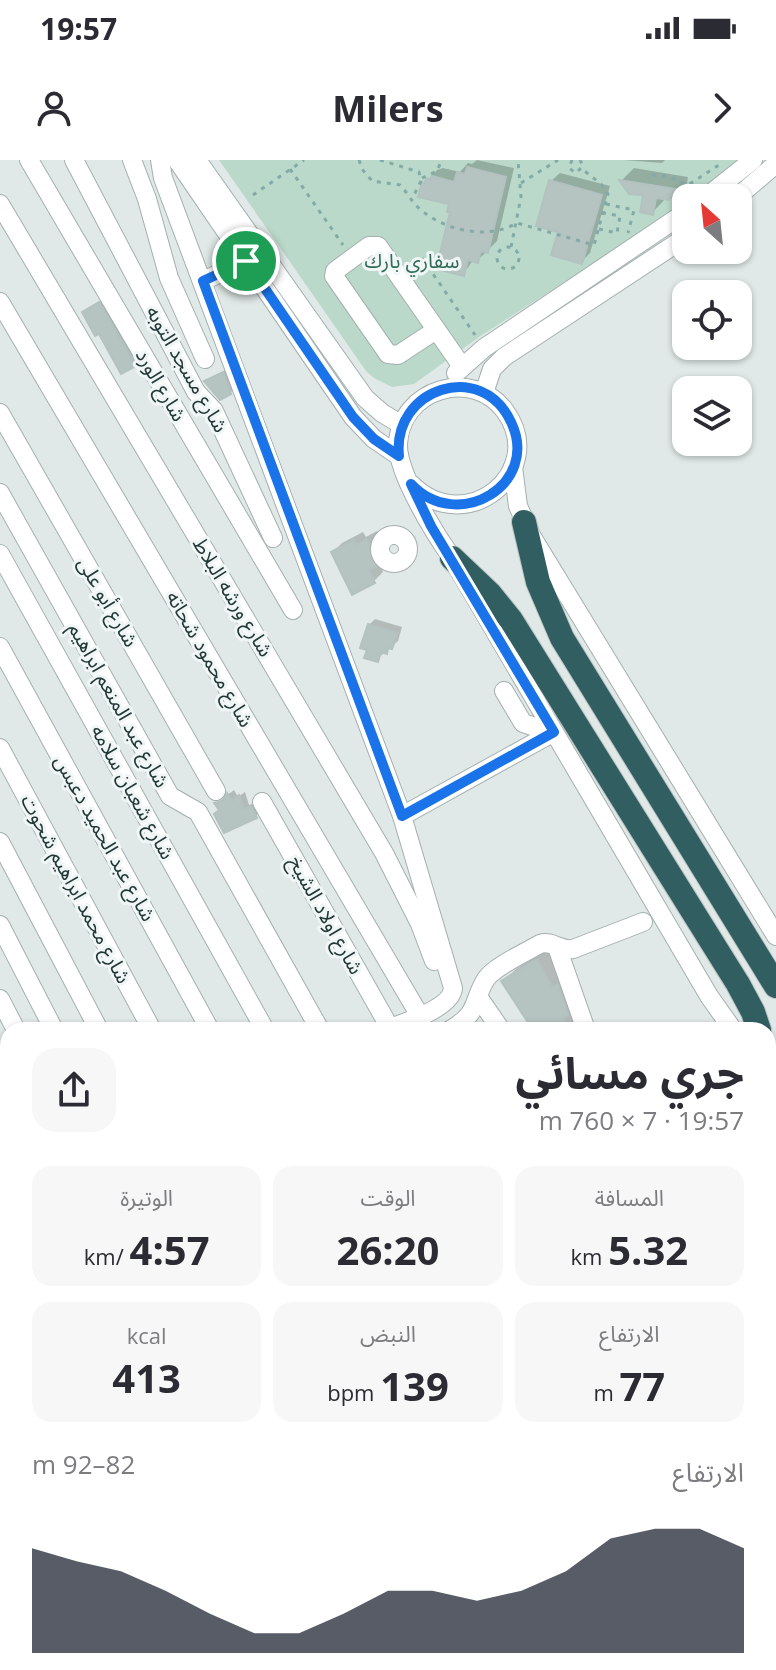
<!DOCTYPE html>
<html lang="ar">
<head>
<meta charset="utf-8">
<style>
	:root { --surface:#fff; --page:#f7f7f7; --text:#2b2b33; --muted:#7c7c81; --accent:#111827 }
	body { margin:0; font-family:"Open Sans","Noto Sans Arabic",sans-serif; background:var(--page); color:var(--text); direction:rtl; height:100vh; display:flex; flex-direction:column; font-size:30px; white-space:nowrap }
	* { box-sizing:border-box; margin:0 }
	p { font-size:26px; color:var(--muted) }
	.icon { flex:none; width:44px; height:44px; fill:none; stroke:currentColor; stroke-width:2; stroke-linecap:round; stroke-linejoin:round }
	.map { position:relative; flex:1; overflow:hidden; direction:ltr }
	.sheet { position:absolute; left:0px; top:862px; width:776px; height:648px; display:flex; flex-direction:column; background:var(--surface); border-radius:24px 24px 0 0; box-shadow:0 2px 6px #0004; direction:rtl }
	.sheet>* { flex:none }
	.needle { width:52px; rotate:333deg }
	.tools { position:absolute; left:672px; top:24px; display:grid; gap:16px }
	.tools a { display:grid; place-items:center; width:80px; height:80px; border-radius:16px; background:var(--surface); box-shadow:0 2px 6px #0004; font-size:40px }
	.pin { position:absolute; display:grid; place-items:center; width:68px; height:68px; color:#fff; margin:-34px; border:4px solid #fff; border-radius:50%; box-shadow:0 2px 8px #0007 }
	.round { display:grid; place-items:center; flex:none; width:84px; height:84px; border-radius:24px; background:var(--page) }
	.summary { display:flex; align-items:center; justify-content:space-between; height:136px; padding:0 32px }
	h1 { font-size:44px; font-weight:700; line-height:60px }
	.metrics { display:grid; grid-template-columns:repeat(3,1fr); gap:12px; height:136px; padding:8px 32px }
	.metrics div { display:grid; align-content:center; border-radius:20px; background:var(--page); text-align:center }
	.metrics b { font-size:40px; font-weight:700 }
	.metrics small { font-size:22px; font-weight:400 }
	.metrics p { font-size:22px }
	.chart { height:224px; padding:16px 32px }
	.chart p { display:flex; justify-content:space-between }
	.chart svg { width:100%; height:144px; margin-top:8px; fill:var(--accent); opacity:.7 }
	.status { display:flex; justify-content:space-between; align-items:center; height:56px; padding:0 40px; background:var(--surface); direction:ltr }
	.status svg { height:22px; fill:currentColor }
	header { display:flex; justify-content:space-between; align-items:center; height:104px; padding:0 32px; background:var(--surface); font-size:36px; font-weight:700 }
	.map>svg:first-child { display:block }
	.built { fill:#ced9d7 }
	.green { fill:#bad9ca }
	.shadow { fill:#0003 }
	.building { fill:#b5c4c1; stroke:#b3c2c0; stroke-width:2 }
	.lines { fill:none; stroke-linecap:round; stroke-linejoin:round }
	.minor-casing { stroke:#a3b0af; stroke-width:20 }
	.highway-casing { stroke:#bdc3c3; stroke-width:26 }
	.path { stroke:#83aaa7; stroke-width:3; stroke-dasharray:4 6; stroke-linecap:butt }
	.minor { stroke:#fff; stroke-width:18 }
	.highway { stroke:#315f61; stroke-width:24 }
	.rail-casing { stroke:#5c7473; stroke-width:7 }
	.rail { stroke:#f0f6f5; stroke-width:4; stroke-dasharray:12; stroke-linecap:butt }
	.route-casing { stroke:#fff; stroke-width:16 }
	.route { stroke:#1a73e8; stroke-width:10 }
	.labels { text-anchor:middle; stroke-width:6; stroke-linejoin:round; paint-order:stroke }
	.park-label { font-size:20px; fill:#306b55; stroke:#f0f6f5 }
	.street-label { font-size:20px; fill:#223837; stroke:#f0f6f5 }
</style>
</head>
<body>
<div class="status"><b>19:57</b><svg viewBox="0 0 49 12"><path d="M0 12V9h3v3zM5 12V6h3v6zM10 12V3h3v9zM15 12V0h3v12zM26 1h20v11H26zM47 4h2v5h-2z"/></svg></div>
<header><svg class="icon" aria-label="forward" viewBox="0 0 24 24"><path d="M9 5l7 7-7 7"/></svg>Milers<svg class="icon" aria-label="person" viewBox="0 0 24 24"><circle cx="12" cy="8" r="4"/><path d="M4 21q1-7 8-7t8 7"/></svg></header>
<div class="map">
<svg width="776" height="1510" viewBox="0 0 776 1510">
	<rect width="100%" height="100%" fill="#e0e9e7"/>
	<!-- built -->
	<polygon class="built" points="0,1460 8,1466 8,1502 64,1502 80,1510 0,1510"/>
	<!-- green -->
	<polygon class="green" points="219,0 744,0 695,38 686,38 686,44 482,175 414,224 392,227 374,218 366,211"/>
	<!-- shadow -->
	<g class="shadow">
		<polygon points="477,0 514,8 497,81 478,100 474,99 463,114 451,43 424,24 437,10 443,8 460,12 468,3 472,4"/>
		<polygon points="624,0 665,0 662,3"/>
		<polygon points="634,8 688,17 687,23 674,36 666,38 653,52 645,33 630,32 622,20"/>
		<polygon points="560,13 610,26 590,93 582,101 560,71 551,21"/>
		<polygon points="105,138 141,199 135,205 84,153"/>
		<polygon points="229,208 236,227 230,233 206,221"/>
		<polygon points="377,371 388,394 379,403 383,412 374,421 333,392 342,383 363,372 366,377"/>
		<polygon points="375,459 402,467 398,481 377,499 369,465"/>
		<polygon points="234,630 238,637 245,632 249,645 257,642 261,651 256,656 221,650 217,643"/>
		<polygon points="550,788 582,870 529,870 529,860 503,822 516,809"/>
		<polygon points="776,1137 776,1238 768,1218 768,1141"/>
		<polygon points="5,1315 8,1319 8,1357 0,1360 0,1319"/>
		<polygon points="768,1438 776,1459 768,1466"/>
		<polygon points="353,1502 364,1502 366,1509 354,1510"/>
		<polygon points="416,1502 440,1502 447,1510 417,1510"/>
		<polygon points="464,1502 481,1502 486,1510 468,1510"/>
		<polygon points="496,1502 516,1502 519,1510 497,1510"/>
		<polygon points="530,1502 566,1502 573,1510 532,1510"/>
		<polygon points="581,1502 628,1502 631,1510 584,1510"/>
		<polygon points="674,1505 675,1510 653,1510"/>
	</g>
	<!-- building -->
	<g class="building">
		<polygon points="467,7 506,17 488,93 481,91 478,103 468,100 464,116 436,109 450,52 447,52 449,44 418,37 422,23 425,23 426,18 431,20 432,16 454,22 457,12 465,14"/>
		<polygon points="549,20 602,35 582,104 551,95 558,72 536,66"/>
		<polygon points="619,20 676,29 675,38 670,38 669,40 656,38 653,55 640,52 643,35 629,34"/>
		<polygon points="99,142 136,206 121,214 99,174 95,176 82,152"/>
		<polygon points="223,212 231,234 220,240 204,221"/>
		<polygon points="367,379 380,405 369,410 375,423 352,435 331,392 354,380 356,385"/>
		<polygon points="368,464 398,473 392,489 388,488 387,494 381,492 378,502 364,498 367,490 360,488"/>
		<polygon points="227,633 232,641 239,635 244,649 251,646 257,658 224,673 214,654 219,650 214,643 223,641"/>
		<polygon points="537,799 552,827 558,825 568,855 563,856 567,870 527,870 527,861 501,821"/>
	</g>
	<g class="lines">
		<!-- minor casing -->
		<g class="minor-casing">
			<g id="minor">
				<polyline points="29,0 293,450"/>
				<polyline points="74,0 196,232 214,251 273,378"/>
				<polyline points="132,0 147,39 169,118 205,199"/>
				<path d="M 160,0 L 163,18 L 402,656 L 453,828 C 452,848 402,864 384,870"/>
				<polyline points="177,0 353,257 374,279 399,296"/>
				<polyline points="197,0 365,238 382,253 402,265"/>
				<polyline points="705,38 753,0"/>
				<polyline points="736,38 776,4"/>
				<polyline points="0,44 384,693 420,764 434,801"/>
				<polyline points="203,121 246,101"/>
				<polyline points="0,142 420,856"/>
				<polyline points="436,170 398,195 388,194 334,116 335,111 369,86 378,86 461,205"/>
				<polyline points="456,213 484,188 686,52"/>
				<polyline points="484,233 492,209 504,197 686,77"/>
				<polyline points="0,253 216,631"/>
				<polyline points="513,307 518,346 532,377 776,776"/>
				<path d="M 411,324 C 465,379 549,312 505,251 C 473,207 400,229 398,284 C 397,313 435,374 452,398 L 709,836 L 733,870"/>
				<polyline points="0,333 170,636 198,652 320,870"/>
				<circle cx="394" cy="389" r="14"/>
				<polyline points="0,394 265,870"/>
				<polyline points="0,487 210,870"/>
				<polyline points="504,531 523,563 535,567 548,563"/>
				<polyline points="0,588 152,870"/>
				<polyline points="262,642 390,868"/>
				<polyline points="402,656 554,572"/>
				<polyline points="0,682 99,870"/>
				<polyline points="0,765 54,870"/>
				<polyline points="557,787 586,870"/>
				<polyline points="479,838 501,870"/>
				<polyline points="0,839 16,870"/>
				<path d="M 450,870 C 480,853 472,841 486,819 C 494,807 526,792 540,784 C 552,780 560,791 573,789 L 643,762"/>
				<polyline points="768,923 776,934"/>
				<polyline points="0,938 8,954"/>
				<polyline points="0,1009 8,1005"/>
				<polyline points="0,1074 8,1090"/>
				<polyline points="768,1133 770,1133"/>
				<polyline points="0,1186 8,1203"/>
				<polyline points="768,1307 776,1328"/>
				<polyline points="0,1310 8,1310"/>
				<polyline points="768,1355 776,1353"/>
				<polyline points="768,1376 776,1399"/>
				<polyline points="0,1388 8,1395"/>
				<polyline points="0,1422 8,1428"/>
				<polyline points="112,1502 126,1510"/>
				<polyline points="141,1502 157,1510"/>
				<polyline points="170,1502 178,1510"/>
				<polyline points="254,1502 256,1510"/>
				<polyline points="310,1502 313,1510"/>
				<polyline points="338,1502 341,1510"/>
				<polyline points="402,1502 404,1510"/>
				<polyline points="441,1502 444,1510"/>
				<polyline points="482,1502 484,1510"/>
				<polyline points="516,1502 519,1510"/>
				<polyline points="567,1502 570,1510"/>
				<polyline points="630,1510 660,1502"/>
				<polyline points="771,1510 776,1508"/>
			</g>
		</g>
		<!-- highway casing -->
		<g class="highway-casing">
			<g id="highway">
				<polyline points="524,362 538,422 562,478 776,826"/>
				<polyline points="452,398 490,434 511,460 738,824 753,852 759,870"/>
				<polyline points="768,1001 776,999"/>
				<polyline points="768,1038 776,1035"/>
				<polyline points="0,1248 8,1248"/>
				<polyline points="0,1288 8,1287"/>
			</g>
		</g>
		<!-- path -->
		<g class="path">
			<path d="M 359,0 L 362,9 L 372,21 L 400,25 C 408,33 412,43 421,50 C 446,71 488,80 517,63 L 594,85 L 608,34 L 601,24 L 582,9"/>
			<polyline points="380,0 419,12 421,21 412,39"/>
			<polyline points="572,0 569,8 576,13 583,6 580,0"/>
			<polyline points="290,9 343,85"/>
			<polyline points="652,15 667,16 688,25 719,5"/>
			<polyline points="422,18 437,11 440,4"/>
			<polyline points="521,23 558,0"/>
			<polyline points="253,35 304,0"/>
			<polyline points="606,44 634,50 628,73"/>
			<polyline points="599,69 617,73 620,56 604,53"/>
			<circle cx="508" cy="98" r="11"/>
			<polyline points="511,87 521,37 518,0"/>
			<polyline points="422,98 475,175"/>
		</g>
		<!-- minor -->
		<use href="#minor" class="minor"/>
		<!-- highway -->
		<use href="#highway" class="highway"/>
		<!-- rail casing -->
		<g class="rail-casing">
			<g id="rail">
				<polyline points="0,1469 8,1474"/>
				<polyline points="0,1492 8,1497"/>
				<polyline points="17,1502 30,1510"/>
				<polyline points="50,1502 64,1510"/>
			</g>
		</g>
		<!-- rail -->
		<use href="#rail" class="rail"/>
	</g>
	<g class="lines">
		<!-- route casing -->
		<g class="route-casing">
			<path id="route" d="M 246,101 L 353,257 L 374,279 L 399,296 C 392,228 482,199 511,262 C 541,324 458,374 411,324 L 431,366 L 554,572 L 402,656 L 203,121 Z"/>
		</g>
		<!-- route -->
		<use href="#route" class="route"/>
	</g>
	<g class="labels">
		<!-- park labels -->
		<g class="park-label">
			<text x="412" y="108">سفاري بارك</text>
		</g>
		<!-- street labels -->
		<g class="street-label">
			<text transform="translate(187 209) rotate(60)" y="7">شارع مسجد التوبه</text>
			<text transform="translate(161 225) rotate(60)" y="7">شارع الورد</text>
			<text transform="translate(233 437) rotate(59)" y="7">شارع ورشه البلاط</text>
			<text transform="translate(108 442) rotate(60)" y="7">شارع أبو على</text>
			<text transform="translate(210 499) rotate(60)" y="7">شارع محمود شحاته</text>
			<text transform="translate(119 545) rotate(61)" y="7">شارع عبد المنعم ابراهيم</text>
			<text transform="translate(133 632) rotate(61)" y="7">شارع شعبان سلامه</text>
			<text transform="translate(105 678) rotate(61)" y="7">شارع عبد الحميد دعبس</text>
			<text transform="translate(76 729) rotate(62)" y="7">شارع محمد ابراهيم شحوت</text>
			<text transform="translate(326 755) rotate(61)" y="7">شارع اولاد الشيخ</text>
		</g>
	</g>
</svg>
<div class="tools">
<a><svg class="needle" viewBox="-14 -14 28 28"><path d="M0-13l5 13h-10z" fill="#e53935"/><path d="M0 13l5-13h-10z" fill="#7c7c81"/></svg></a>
<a><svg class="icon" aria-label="locate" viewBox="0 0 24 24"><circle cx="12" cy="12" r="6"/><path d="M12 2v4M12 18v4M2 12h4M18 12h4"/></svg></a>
<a><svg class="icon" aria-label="layers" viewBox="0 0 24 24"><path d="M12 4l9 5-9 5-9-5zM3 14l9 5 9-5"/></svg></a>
</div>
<div class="pin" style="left:246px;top:101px;background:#1e9e55"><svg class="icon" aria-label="arrive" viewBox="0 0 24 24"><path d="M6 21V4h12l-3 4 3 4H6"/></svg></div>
<section class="sheet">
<div class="summary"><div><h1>جري مسائي</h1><p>19:57 · 7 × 760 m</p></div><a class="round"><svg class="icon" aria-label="share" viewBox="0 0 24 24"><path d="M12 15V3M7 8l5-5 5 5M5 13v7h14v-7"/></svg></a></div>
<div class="metrics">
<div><p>المسافة</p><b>5.32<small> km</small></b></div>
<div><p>الوقت</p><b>26:20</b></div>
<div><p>الوتيرة</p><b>4:57<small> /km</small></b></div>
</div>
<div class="metrics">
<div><p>الارتفاع</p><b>77<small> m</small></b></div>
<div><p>النبض</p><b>139<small> bpm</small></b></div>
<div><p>kcal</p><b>413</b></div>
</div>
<div class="chart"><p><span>الارتفاع</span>82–92 m</p>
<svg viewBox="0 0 160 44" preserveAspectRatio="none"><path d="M0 44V12L10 16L20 19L30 25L40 32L50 38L60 38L70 32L80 25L90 25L100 28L110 25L120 19L130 9L140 6L150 6L160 12V44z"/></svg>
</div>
</section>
</div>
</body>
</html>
